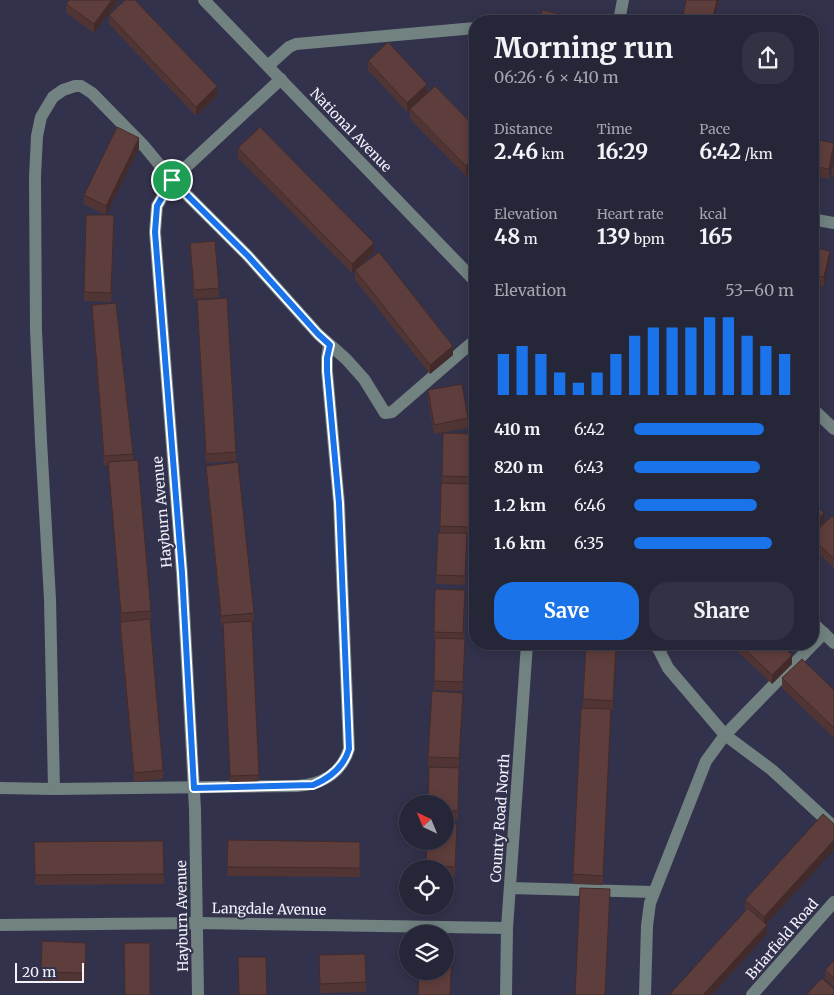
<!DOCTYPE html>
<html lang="en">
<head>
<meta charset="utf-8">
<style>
	:root { --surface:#262639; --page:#323244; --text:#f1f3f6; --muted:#a4a5ae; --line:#424353; --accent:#1a73e8 }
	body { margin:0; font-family:Merriweather,serif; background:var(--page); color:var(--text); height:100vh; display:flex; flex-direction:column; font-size:19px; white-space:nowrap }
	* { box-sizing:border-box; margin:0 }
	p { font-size:16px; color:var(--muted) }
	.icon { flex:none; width:28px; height:28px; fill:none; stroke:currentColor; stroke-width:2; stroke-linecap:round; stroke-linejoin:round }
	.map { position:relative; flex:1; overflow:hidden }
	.panel { position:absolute; left:469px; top:15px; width:350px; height:635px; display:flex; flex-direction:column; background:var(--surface); border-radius:20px; box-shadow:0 2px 12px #0003,0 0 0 1px var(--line) }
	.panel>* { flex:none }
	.needle { width:32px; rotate:316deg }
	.buttons { position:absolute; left:399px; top:795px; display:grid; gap:10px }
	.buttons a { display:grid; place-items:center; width:55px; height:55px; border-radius:50%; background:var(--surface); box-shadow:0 2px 12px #0003,0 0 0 1px var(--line); font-size:25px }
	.scale { position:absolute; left:15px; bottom:12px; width:69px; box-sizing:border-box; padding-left:5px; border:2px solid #f2f2fd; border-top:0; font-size:14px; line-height:18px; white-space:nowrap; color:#f2f2fd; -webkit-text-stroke:4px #33324c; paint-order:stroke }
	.pin { position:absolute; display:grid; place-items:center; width:42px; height:42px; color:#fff; margin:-21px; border:2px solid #fff; border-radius:50%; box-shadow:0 1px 5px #0007 }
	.round { display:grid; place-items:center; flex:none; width:52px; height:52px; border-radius:20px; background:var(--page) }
	.summary { display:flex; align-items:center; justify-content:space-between; height:85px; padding:0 25px }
	h1 { font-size:28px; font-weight:700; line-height:38px }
	.figures { display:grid; grid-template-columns:repeat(3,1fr); gap:8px; height:85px; padding:5px 25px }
	.figures div { display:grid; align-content:center }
	.figures b { font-size:21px; font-weight:700 }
	.figures small { font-size:14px; font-weight:400 }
	.figures p { font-size:14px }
	.chart { height:140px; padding:10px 25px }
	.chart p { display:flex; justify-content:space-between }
	.chart svg { width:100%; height:90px; margin-top:5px; stroke:var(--accent); stroke-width:6 }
	.action { display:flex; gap:10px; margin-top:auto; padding:10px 25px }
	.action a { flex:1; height:58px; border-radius:20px; background:var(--accent); color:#fff; font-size:20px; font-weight:700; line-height:58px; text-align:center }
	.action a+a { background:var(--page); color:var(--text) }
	ul { padding:0 25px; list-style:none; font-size:16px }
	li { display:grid; grid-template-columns:80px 60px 1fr; align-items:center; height:38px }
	li i { height:12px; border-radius:6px; background:var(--accent) }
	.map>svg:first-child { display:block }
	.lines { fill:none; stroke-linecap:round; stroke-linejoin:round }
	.minor { stroke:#718280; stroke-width:12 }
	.wall { fill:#513534 }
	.shaded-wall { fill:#422b2a }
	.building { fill:#5e3e3c; stroke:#422b2a }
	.route-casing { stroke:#fff; stroke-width:10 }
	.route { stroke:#1a73e8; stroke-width:6 }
	.labels { text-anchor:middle; stroke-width:4.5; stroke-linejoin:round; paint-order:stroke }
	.street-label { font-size:14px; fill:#f2f2fd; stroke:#33324c }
</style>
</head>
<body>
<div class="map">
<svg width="834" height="995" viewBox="0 0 834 995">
	<rect width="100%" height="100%" fill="#33324c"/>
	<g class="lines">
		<!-- minor -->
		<g class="minor">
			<polyline points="204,0 475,281"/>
			<polyline points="619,21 623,0"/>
			<polyline points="268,66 289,47 296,44 475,28"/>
			<polyline points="812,219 834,223"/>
			<polyline points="812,408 834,429"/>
			<polyline points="812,622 834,643"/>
			<polyline points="654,644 659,650 668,668 725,735 772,770 834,827"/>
			<polyline points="0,788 54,789 50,599 41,441 36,330 35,177 37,136 41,117 53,97 63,90 75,86 81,86 92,93 144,146 172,180 248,256 318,334 346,359 364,379 385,413 392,412 475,340"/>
			<path d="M 54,789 L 297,786 C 323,784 341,774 349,749 L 339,503 L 327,371 L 327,358 L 329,345"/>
			<polyline points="510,888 653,892"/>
			<polyline points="0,925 198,923 507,928"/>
			<polyline points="198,995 195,809 182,573 155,232 157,206 172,180 281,79"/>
			<polyline points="506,995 507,928 527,644"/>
			<polyline points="645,995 647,926 650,903 706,761 725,735 824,633"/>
			<polyline points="752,995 834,902"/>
		</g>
	</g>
	<!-- wall -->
	<g class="wall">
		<polygon points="119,0 94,33 66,13 66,4"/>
		<polygon points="719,0 714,21 683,21 683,15"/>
		<polygon points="109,15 217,96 196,116 109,24"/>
		<polygon points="368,61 427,93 475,127 475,184 471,180 471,171 466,176 410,119 410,109 415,105 407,112 368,70"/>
		<polygon points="812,139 834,143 834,155 829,179 812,175"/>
		<polygon points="139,148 106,215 84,204 84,195"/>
		<polygon points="238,148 374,252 356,270 453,355 430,374 355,280 355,270 352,273 238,158"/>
		<polygon points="834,158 834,177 832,177 832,168"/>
		<polygon points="114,225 111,302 84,301 84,292"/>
		<polygon points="190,243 219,288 219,297 194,299 190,252"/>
		<polygon points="812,247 830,260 824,287 812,284"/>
		<polygon points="197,300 236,452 236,461 206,463"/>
		<polygon points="92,305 133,454 133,460 151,611 151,620 150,620 163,770 163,779 134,782 120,631 120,622 121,622 108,465 104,466 92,315"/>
		<polygon points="428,390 468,418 468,428 434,434 428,400"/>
		<polygon points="443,433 473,434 469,536 467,536 465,585 436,584 436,575 440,533"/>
		<polygon points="206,466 254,613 254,622 252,622 259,784 230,785 223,625 221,625 206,475"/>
		<polygon points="834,518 834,568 812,547 812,535"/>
		<polygon points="465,590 463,691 434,690 435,641 434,641 434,632"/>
		<polygon points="586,644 617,644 613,710 611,710 603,885 573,884"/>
		<polygon points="730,644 780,644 792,664 772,684"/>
		<polygon points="782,678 834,690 834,738 782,688"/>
		<polygon points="463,702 459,768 428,766 428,757"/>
		<polygon points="459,768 458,820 445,820 445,804"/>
		<polygon points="823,814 766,924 767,934 712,995 670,995 670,994 746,910 745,909 745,900"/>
		<polygon points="457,824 455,876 445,876 445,869 426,869 427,841"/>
		<polygon points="228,840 360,842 360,877 227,876"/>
		<polygon points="163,841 164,884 35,885 34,842"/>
		<polygon points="42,941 86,943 85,982 41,981"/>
		<polygon points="365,954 366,992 320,993 319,955"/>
		<polygon points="834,960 834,987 825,979 825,970"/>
	</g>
	<!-- shaded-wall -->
	<g class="shaded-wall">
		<polygon points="112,0 119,0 94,33 94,24"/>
		<polygon points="717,0 719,0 714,21 712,21"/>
		<polygon points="427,84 427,94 407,112 407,103"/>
		<polygon points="217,86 217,96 196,116 196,107"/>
		<polygon points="139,138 139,148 106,215 106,206"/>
		<polygon points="834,146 834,155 829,179 829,169"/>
		<polygon points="475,158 475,167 466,176 466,166"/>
		<polygon points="374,243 374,252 352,273 352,264"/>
		<polygon points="830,251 830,260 824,287 824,277"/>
		<polygon points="453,346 453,355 430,374 430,365"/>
		<polygon points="824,513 824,522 812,534 812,525"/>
		<polygon points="616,644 617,644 613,710 613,701"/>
		<polygon points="792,655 792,664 772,684 772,675"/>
		<polygon points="463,693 463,702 459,768 459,758"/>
		<polygon points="611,709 611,719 603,885 603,876"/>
		<polygon points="834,840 834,850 764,927 764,917"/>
		<polygon points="767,925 767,934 712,995 703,995"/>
	</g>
	<!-- building -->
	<g class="building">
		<polygon points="69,0 112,0 94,24 66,4"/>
		<polygon points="125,0 135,0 217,86 196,107 109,15"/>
		<polygon points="686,0 717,0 712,21 683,15"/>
		<polygon points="542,10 560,14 559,21 529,21 529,18 540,20"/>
		<polygon points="388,42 427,84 407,103 368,61"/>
		<polygon points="435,86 475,127 475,158 466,166 410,109"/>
		<polygon points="117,127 139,138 106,206 84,195"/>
		<polygon points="260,127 374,243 352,264 238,148"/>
		<polygon points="812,139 834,143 829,169 812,166"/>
		<polygon points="834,158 834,168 832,168"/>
		<polygon points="475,167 475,175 471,171"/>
		<polygon points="86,215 114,215 111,293 84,292"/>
		<polygon points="215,241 219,288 194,290 190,243"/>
		<polygon points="812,247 830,251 824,277 812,275"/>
		<polygon points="379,252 453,346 430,365 355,270"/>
		<polygon points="227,298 236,452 206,454 197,300"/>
		<polygon points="116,303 133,454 104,456 92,305"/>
		<polygon points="462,384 468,418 434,425 428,390"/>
		<polygon points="443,433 473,434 471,477 442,476"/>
		<polygon points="138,460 151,611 121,613 108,462"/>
		<polygon points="238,462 254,613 221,616 206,466"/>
		<polygon points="441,483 470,484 469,527 440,526"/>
		<polygon points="812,501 824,513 812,525"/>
		<polygon points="832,516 834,518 834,559 812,538 812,535"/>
		<polygon points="438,533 467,533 465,576 436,575"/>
		<polygon points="435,589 465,590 463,633 434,632"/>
		<polygon points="150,619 163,770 134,773 120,622"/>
		<polygon points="252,621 259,775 230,776 223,623"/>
		<polygon points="435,638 465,639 463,682 434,681"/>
		<polygon points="586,644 616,644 613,701 583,699"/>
		<polygon points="740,644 780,644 792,655 772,675"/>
		<polygon points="802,659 834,690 834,728 782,678"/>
		<polygon points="432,691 463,693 459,758 428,757"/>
		<polygon points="581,708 611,709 603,876 573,874"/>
		<polygon points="429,767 459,768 458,811 445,810 445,804 428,804"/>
		<polygon points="823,814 834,824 834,840 764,917 745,900"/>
		<polygon points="445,824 457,824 455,867 426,866 427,841 445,841"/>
		<polygon points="228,840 360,842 360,868 227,867"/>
		<polygon points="163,841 164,874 35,875 34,842"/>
		<polygon points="580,888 610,889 605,995 575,995"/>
		<polygon points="748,908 767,925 703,995 672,995 670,994"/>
		<polygon points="42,941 86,943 85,973 41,972"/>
		<polygon points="124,943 150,943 150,995 125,995"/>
		<polygon points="365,954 366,982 320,984 319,955"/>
		<polygon points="445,956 452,956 450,995 418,995 419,971 445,971"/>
		<polygon points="238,957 266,957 267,995 239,995"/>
		<polygon points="834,960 834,978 825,970"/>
		<polygon points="822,978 834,989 834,995 806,995"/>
	</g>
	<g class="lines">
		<!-- route casing -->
		<g class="route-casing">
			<path id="route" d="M 172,180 L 248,256 L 318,334 L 330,345 L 327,358 L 327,371 L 339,503 L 349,749 C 344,766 330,778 313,785 L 194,788 L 182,573 L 155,232 L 157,206 Z"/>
		</g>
		<!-- route -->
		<use href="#route" class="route"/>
	</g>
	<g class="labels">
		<!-- street labels -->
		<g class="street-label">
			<text transform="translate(351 130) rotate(46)" y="5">National Avenue</text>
			<text transform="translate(162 512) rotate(-95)" y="5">Hayburn Avenue</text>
			<text transform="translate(500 818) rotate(-86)" y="5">County Road North</text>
			<text transform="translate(269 909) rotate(1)" y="5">Langdale Avenue</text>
			<text transform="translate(182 916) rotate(-91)" y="5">Hayburn Avenue</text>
			<text transform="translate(782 939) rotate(-49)" y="5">Briarfield Road</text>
		</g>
	</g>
</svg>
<div class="buttons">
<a><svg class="needle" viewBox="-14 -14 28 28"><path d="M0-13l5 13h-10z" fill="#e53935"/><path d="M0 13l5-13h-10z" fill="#a4a5ae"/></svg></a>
<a><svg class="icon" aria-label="locate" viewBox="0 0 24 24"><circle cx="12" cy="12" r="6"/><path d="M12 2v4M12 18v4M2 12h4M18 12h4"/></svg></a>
<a><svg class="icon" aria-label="layers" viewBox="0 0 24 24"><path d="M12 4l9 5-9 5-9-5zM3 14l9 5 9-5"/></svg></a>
</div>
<div class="scale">20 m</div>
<div class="pin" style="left:172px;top:180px;background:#1e9e55"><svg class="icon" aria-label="arrive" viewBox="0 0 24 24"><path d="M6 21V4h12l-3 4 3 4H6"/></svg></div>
<section class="panel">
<div class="summary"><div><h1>Morning run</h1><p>06:26 · 6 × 410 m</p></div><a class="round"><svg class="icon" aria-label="share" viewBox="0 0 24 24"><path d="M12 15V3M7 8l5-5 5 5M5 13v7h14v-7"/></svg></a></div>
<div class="figures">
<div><p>Distance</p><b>2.46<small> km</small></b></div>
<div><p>Time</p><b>16:29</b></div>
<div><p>Pace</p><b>6:42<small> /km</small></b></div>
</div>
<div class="figures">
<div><p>Elevation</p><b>48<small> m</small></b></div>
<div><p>Heart rate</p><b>139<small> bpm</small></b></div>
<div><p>kcal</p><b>165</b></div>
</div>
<div class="chart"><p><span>Elevation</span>53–60 m</p>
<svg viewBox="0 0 160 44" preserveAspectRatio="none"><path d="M5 44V24M15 44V20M25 44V24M35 44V33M45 44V38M55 44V33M65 44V24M75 44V15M85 44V11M95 44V11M105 44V11M115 44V6M125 44V6M135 44V15M145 44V20M155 44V24"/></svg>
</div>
<ul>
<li><b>410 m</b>6:42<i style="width:81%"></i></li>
<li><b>820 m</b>6:43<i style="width:79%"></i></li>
<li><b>1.2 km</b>6:46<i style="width:77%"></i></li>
<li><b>1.6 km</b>6:35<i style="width:86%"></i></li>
</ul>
<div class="action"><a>Save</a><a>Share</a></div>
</section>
</div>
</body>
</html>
